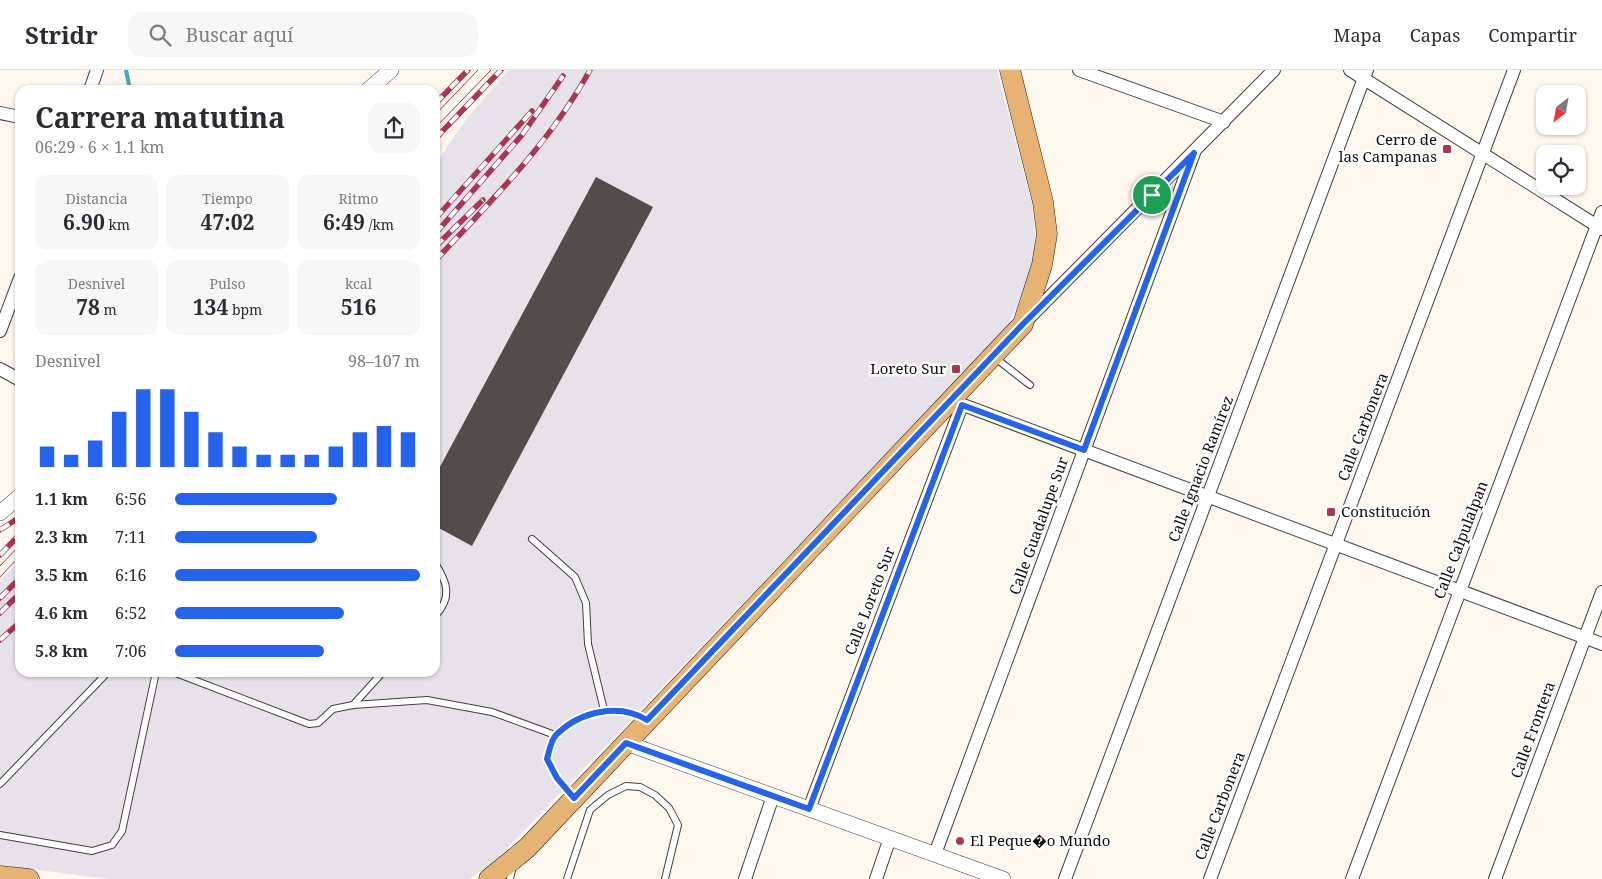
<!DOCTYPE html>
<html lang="es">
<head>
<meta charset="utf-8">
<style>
	:root { --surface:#fff; --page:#f7f7f7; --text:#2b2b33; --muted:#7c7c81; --line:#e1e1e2; --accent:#2563eb }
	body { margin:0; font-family:"Noto Serif",serif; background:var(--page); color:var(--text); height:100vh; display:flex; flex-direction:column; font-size:19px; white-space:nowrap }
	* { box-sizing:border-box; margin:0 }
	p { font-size:16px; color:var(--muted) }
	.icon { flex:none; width:28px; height:28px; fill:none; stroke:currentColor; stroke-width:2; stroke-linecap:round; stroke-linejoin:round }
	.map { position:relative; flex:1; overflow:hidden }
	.sheet { position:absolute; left:15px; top:15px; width:425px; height:592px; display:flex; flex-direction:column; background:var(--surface); border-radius:15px; box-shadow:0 1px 4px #0004 }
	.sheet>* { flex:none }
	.needle { width:32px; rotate:211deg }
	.buttons { position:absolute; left:1536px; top:15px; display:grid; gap:10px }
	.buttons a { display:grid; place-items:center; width:50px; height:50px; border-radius:10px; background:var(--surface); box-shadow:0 1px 4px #0004; font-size:25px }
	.pin { position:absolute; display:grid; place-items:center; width:42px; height:42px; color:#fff; margin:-21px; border:2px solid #fff; border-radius:50%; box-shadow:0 1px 5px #0007 }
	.round { display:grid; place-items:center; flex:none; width:52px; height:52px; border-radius:15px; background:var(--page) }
	.head { display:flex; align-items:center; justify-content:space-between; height:85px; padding:0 20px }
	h1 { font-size:28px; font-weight:700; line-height:38px }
	.figures { display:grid; grid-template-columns:repeat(3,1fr); gap:8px; height:85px; padding:5px 20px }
	.figures div { display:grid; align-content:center; border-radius:12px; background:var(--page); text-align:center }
	.figures b { font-size:21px; font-weight:700 }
	.figures small { font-size:14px; font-weight:400 }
	.figures p { font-size:14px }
	.chart { height:140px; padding:10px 20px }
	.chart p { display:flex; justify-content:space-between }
	.chart svg { width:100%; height:90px; margin-top:5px; stroke:var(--accent); stroke-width:6 }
	ul { padding:0 20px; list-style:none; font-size:16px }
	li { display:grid; grid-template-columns:80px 60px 1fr; align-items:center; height:38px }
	li i { height:12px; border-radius:6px; background:var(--accent) }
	header { display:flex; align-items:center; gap:30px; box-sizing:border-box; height:70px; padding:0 25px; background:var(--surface); border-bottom:1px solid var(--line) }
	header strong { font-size:24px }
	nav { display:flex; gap:28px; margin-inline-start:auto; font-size:18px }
	.search { width:350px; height:45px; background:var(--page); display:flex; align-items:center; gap:12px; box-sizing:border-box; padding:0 18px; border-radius:15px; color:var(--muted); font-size:19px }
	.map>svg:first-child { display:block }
	.industrial { fill:#e7e2ea }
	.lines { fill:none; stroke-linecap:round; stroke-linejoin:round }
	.stream { stroke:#4aa5bb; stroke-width:4 }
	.building { fill:#534c4a }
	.service-casing { stroke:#3f3f3f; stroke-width:8 }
	.minor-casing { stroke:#3f3f3f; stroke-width:14 }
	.tertiary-casing { stroke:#3f3f3f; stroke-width:16 }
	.primary-casing { stroke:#1d1d1d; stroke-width:21 }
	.service { stroke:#fff; stroke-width:6 }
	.minor { stroke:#fff; stroke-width:12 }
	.tertiary { stroke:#fff; stroke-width:15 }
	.primary { stroke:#e6b374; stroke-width:20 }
	.tram { stroke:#a93754; stroke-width:1 }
	.rail-casing { stroke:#a93754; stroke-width:5.5 }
	.rail { stroke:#fff; stroke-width:4; stroke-dasharray:11; stroke-linecap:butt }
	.route-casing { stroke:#fff; stroke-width:10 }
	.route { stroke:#2563eb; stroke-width:6 }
	.poi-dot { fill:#a93754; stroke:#fff; stroke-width:2 }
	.labels { text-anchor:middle; stroke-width:5; stroke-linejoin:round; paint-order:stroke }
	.poi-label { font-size:15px; fill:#0c0c0c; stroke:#fff; text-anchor:end }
	.street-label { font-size:15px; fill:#0c0c0c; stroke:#fff }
</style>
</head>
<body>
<header>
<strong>Stridr</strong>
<div class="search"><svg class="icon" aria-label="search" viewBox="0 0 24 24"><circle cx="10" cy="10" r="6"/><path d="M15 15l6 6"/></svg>Buscar aquí</div>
<nav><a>Mapa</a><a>Capas</a><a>Compartir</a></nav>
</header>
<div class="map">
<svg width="1602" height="809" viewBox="0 0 1602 809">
	<rect width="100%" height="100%" fill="#fdf7ee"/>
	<!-- industrial -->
	<polygon class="industrial" points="509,0 997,0 1032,135 1035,162 1034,187 1025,221 1006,259 494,792 469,809 109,809 0,795 0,511 20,490 20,602 435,602 435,95 467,48"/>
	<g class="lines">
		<!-- stream -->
		<polyline class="stream" points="126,0 130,20"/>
	</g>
	<!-- building -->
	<polygon class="building" points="596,107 653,137 472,476 435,456 435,406"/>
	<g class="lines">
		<!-- service casing -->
		<g class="service-casing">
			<g id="service">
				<polyline points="994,287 1030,315"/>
				<polyline points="532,469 575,507 586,533 588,574 604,640"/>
				<path d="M 435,493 C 447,512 453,527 435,546"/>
				<polyline points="173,602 309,654 318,653 333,639 353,635 427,630 492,642 555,665"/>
				<polyline points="353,635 383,602"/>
				<polyline points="0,714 108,602"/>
				<path d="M 572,725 L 557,708 L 547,689 C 549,682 551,669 556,664 C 579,641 619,633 646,650"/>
				<polyline points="0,765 92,781 112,775 122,761 156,602"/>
				<polyline points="510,809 513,796"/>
				<polyline points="567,809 590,740 608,725 626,716 640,717 655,725 669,738 678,755 665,809"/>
			</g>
		</g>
		<!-- minor casing -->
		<g class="minor-casing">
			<g id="minor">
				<polyline points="1079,0 1224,52"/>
				<polyline points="1350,0 1602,159"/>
				<polyline points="90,20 97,0"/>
				<polyline points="0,43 20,47"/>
				<polyline points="1027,250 1274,0"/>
				<polyline points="0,261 20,208"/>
				<polyline points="0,299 20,310"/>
				<polyline points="950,330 1602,574"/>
				<polyline points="809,739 962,335"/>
				<polyline points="935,784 1194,83"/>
				<polyline points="745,809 773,726"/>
				<polyline points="876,809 890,768"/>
				<polyline points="1065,809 1367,0"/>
				<polyline points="1210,809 1514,0"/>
				<polyline points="1352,809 1602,142"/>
				<polyline points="1495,809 1602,522"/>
			</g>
		</g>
		<!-- tertiary casing -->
		<g class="tertiary-casing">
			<g id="tertiary">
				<polyline points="368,20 391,0"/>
				<polyline points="0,443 20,426"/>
				<polyline points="626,673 1003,809"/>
			</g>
		</g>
		<!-- primary casing -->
		<g class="primary-casing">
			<g id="primary">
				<polyline points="0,806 29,809"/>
				<polyline points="489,809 527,778 1023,254 1042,195 1047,164 1043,132 1010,0"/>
			</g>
		</g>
		<!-- service -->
		<use href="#service" class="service"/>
		<!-- minor -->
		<use href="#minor" class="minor"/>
		<!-- tertiary -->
		<use href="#tertiary" class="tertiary"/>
		<!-- primary -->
		<use href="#primary" class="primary"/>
		<!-- tram -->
		<g class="tram">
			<polyline points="435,45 478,0"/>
			<polyline points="435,58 491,0"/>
			<polyline points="0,496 20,475"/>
			<polyline points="0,507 20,486"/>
		</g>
		<!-- rail casing -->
		<g class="rail-casing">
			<g id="rail">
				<polyline points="435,34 468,0"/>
				<polyline points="435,69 501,0"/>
				<polyline points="435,149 532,41"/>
				<polyline points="435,164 522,65 563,6"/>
				<polyline points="435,177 483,130"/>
				<path d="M 435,191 C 491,131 550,73 590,0"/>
				<polyline points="0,460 20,447"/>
				<polyline points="0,485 20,464"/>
				<polyline points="0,528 20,508"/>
				<polyline points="0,543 20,523"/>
				<polyline points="0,570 20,552"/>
			</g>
		</g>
		<!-- rail -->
		<use href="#rail" class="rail"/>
	</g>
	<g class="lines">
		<!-- route casing -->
		<g class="route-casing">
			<path id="route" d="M 1194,83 L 1084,380 L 962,335 L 809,739 L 626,673 L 574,728 L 557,708 L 547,689 C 549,682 551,669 557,664 C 581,641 619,633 647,650 L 1023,254 Z"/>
		</g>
		<!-- route -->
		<use href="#route" class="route"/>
	</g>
	<!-- markers -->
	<g class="poi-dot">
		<rect x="1442" y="74" width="10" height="10" rx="2.5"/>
		<rect x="951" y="294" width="10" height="10" rx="2.5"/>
		<rect x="1326" y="437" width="10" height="10" rx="2.5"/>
		<circle cx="960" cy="771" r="5"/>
	</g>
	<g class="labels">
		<!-- poi labels -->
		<g class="poi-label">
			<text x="1437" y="75">Cerro de<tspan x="1437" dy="17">las Campanas</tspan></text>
			<text x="946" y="304">Loreto Sur</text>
			<text x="1341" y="447" text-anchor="start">Constitución</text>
			<text x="970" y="776" text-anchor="start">El Peque�o Mundo</text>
		</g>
		<!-- street labels -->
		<g class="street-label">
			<text transform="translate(1363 357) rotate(-69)" y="5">Calle Carbonera</text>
			<text transform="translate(1201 399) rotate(-69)" y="5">Calle Ignacio Ramírez</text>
			<text transform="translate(1039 456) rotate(-70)" y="5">Calle Guadalupe Sur</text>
			<text transform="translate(1461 470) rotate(-69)" y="5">Calle Calpulalpan</text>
			<text transform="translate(870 531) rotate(-69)" y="5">Calle Loreto Sur</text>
			<text transform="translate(1533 660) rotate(-70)" y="5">Calle Frontera</text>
			<text transform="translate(1220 736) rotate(-69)" y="5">Calle Carbonera</text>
		</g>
	</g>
</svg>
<div class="buttons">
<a><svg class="needle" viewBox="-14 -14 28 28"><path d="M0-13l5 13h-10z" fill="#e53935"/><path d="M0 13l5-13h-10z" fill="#7c7c81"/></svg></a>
<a><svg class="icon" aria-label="locate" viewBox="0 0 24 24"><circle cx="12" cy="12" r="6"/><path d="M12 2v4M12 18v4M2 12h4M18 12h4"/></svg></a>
</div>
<div class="pin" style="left:1152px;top:125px;background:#1e9e55"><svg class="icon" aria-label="arrive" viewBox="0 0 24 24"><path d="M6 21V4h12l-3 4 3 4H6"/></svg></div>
<section class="sheet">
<div class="head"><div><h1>Carrera matutina</h1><p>06:29 · 6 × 1.1 km</p></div><a class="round"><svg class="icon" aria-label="share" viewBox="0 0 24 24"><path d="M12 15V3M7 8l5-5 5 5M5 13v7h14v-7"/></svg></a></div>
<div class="figures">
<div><p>Distancia</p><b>6.90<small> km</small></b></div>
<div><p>Tiempo</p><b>47:02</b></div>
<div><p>Ritmo</p><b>6:49<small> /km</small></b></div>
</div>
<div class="figures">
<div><p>Desnivel</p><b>78<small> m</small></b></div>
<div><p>Pulso</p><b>134<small> bpm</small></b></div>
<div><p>kcal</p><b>516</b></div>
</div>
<div class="chart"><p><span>Desnivel</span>98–107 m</p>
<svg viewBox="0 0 160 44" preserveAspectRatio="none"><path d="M5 44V34M15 44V38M25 44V31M35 44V17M45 44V6M55 44V6M65 44V17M75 44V27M85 44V34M95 44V38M105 44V38M115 44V38M125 44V34M135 44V27M145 44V24M155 44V27"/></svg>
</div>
<ul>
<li><b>1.1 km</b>6:56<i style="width:66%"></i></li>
<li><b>2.3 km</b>7:11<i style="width:58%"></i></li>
<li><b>3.5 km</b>6:16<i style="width:100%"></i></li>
<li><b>4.6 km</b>6:52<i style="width:69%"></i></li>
<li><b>5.8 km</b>7:06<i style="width:61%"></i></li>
</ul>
</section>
</div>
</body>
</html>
